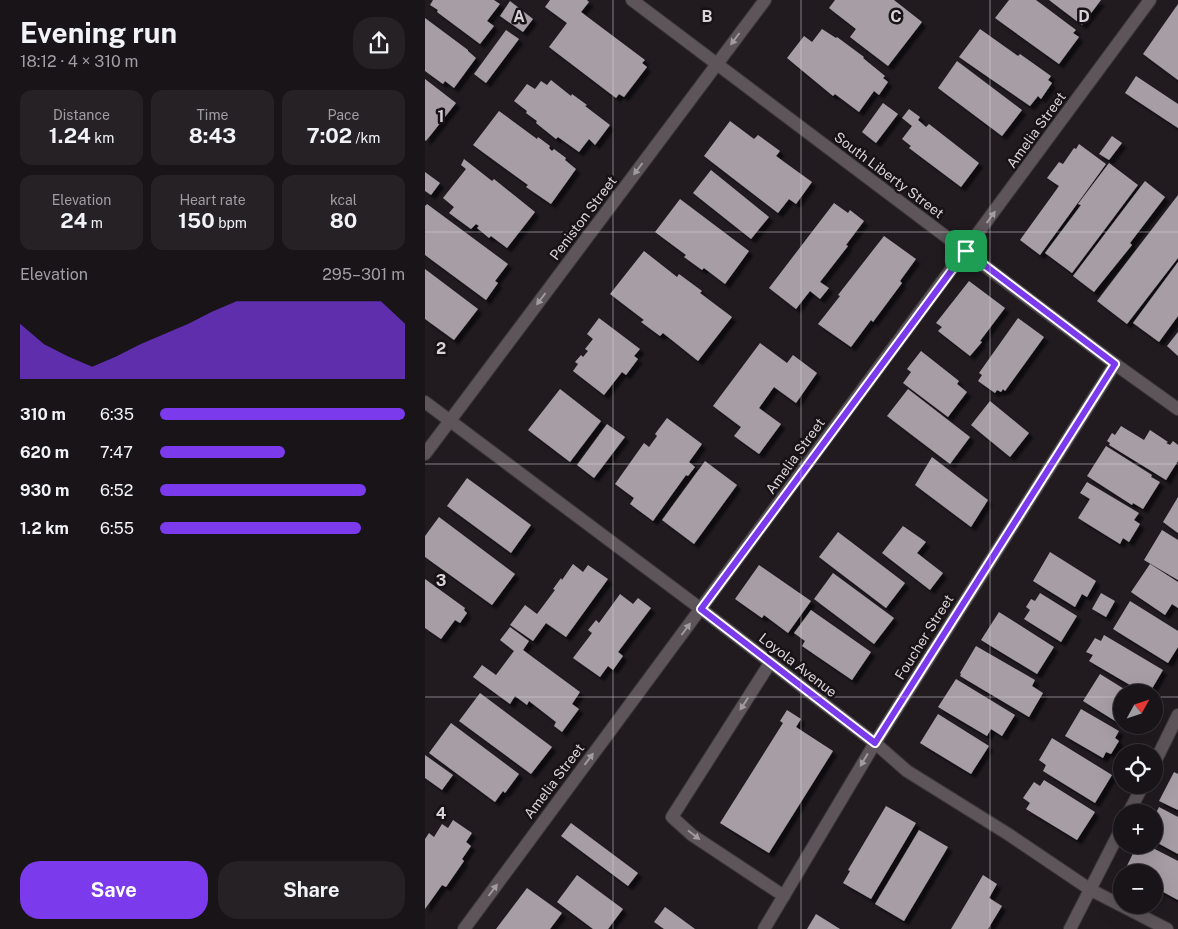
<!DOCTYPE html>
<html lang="en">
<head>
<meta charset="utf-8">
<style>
	:root { --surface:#191418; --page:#262125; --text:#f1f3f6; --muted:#9f9ea2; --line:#373337; --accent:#7c3aed }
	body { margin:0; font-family:"Public Sans",sans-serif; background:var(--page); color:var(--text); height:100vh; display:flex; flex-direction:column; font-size:19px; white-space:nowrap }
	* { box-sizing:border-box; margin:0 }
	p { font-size:16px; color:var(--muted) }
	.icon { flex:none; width:28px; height:28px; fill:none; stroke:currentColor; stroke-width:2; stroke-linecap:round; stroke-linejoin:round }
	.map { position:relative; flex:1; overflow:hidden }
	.sheet { display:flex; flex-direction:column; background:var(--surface); width:425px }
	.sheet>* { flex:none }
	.needle { width:32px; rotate:50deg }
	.tools { position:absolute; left:688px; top:684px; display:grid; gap:10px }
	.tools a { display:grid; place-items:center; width:50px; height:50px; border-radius:50%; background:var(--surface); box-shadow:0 5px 20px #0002,0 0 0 1px var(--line); font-size:25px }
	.pin { position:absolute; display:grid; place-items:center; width:42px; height:42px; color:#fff; margin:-21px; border-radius:10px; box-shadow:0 2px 8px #0006 }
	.round { display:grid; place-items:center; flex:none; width:52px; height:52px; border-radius:20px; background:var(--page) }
	.summary { display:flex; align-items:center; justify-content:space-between; height:85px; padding:0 20px }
	h1 { font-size:28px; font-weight:700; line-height:38px }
	.figures { display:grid; grid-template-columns:repeat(3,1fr); gap:8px; height:85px; padding:5px 20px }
	.figures div { display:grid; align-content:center; border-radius:12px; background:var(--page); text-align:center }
	.figures b { font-size:21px; font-weight:700 }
	.figures small { font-size:14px; font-weight:400 }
	.figures p { font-size:14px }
	.chart { height:140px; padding:10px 20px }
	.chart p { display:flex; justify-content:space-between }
	.chart svg { width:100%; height:90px; margin-top:5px; fill:var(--accent); opacity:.7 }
	.action { display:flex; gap:10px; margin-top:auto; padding:10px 20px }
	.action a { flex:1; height:58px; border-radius:20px; background:var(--accent); color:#fff; font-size:20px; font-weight:700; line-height:58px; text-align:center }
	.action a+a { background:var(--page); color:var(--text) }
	ul { padding:0 20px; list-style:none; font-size:16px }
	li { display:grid; grid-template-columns:80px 60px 1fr; align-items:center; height:38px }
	li i { height:12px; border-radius:6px; background:var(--accent) }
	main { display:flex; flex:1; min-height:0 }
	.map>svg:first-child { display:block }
	.building { fill:#a69ea4; filter:url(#shadow) }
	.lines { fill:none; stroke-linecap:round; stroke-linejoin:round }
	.minor-casing { stroke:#3c373a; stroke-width:14 }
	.minor { stroke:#5d555a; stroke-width:12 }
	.oneway { fill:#a19a9f }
	.route-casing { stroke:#fff; stroke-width:10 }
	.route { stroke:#7c3aed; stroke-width:6 }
	.grid { fill:none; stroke:#d8d3d7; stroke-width:1; stroke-opacity:0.55 }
	.labels { text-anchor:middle; stroke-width:5; stroke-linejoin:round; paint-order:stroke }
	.street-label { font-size:14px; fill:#d8d3d7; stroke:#181216 }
	.grid-label { font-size:16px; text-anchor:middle; font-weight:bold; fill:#d8d3d7; stroke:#181216; stroke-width:5; stroke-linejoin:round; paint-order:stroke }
</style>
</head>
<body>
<main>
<section class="sheet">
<div class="summary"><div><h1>Evening run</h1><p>18:12 · 4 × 310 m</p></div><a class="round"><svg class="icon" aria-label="share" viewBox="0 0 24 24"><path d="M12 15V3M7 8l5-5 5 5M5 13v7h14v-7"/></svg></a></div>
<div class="figures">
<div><p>Distance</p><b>1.24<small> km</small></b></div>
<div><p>Time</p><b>8:43</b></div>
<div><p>Pace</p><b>7:02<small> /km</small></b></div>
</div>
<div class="figures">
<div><p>Elevation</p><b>24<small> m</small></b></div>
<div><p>Heart rate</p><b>150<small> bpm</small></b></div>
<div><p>kcal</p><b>80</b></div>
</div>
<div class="chart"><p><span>Elevation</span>295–301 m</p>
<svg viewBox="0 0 160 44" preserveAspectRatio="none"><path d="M0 44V17L10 27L20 33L30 38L40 33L50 27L60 22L70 17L80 11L90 6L100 6L110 6L120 6L130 6L140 6L150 6L160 17V44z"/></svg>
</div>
<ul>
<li><b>310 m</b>6:35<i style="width:100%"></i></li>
<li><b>620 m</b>7:47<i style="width:51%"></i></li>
<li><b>930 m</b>6:52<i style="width:84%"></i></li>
<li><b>1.2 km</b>6:55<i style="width:82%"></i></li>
</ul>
<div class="action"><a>Save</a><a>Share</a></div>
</section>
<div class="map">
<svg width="753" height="929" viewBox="0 0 753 929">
	<defs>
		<filter id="shadow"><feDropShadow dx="4.5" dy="4.5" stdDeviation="1" flood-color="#0009"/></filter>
	</defs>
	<rect width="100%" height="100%" fill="#211b20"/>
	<!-- building -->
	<g class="building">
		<polygon points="8,0 69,0 75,4 62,21 69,26 55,44 12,12 13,10 5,5"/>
		<polygon points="125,0 162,0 164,2 156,12 220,60 217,63 222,67 199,97 194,94 191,98 124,47 142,23 120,7"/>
		<polygon points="410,0 469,0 497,22 463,66 425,37 431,29 404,8"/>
		<polygon points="584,0 611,0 651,30 648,33 654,37 634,64 570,18"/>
		<polygon points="624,0 676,0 657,25"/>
		<polygon points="85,1 108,19 98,32 75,16"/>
		<polygon points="753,4 753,80 718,54"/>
		<polygon points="0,18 43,50 43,51 51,58 29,88 20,81 18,84 0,71"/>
		<polygon points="397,29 411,38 412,37 439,57 438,58 460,76 458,78 463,82 454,95 449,91 434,112 410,94 408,96 362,58 379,36 387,42"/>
		<polygon points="555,29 593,56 595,54 626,76 623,80 627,83 616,99 613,96 605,106 534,57"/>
		<polygon points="81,30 94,39 61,83 49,74"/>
		<polygon points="532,61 597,110 577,136 513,88"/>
		<polygon points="711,76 753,104 753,128 700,93"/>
		<polygon points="0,79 31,103 1,141 0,140"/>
		<polygon points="126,80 146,96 147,94 162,105 160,106 185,125 170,145 164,139 154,152 133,137 131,139 111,123 112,121 101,113 102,111 89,101 102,84 110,89 116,81 122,85"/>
		<polygon points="458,103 473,114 451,143 437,132"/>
		<polygon points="484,109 495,117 493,120 501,127 504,124 554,163 536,187 484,148 486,146 477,139 487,126 477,118"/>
		<polygon points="74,111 112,139 113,137 125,146 124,148 127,151 129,149 141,158 140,160 151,169 126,204 101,187 103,185 48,145"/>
		<polygon points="305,121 329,139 333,135 355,151 351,156 387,182 371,204 364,199 353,213 279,156"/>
		<polygon points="687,136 697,143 684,160 674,154"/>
		<polygon points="654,144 681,164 615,255 595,240 634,186 622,178 634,162 638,164 649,148 651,149"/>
		<polygon points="39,159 67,181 69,179 110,212 82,248 66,236 64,238 52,228 54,226 51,224 46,229 24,213 29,207 18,198 41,169 36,165"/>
		<polygon points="684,163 713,185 647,273 620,253 656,205 653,204"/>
		<polygon points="286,170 344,217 326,239 268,193"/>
		<polygon points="0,172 15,183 6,195 0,191"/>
		<polygon points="720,181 740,197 705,243 707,245 669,292 648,276"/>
		<polygon points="753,195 753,258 702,324 672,301"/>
		<polygon points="255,199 324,251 300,284 279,268 277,270 259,257 261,255 230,232"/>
		<polygon points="409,203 423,213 425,210 439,221 421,245 423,246 395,282 404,288 395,299 385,291 371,309 344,288"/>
		<polygon points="2,204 83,264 70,281 73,283 61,300 0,255 0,206"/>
		<polygon points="459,236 491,259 475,281 477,283 448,322 446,320 426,347 393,324 415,296 413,295"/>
		<polygon points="219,251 252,277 254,274 277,291 275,293 307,317 273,361 238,333 235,336 216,322 219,320 185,294"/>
		<polygon points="753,262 753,316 734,342 708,323"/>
		<polygon points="0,269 53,309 29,340 0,319"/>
		<polygon points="544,281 580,308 555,341 557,342 545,356 513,331 517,327 511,323"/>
		<polygon points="174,318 215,349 209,356 213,359 201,375 197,372 179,395 148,371 153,364 150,362 156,355 158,357 163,351 160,349 168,339 162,334"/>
		<polygon points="593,318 619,337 580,391 578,389 576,392 572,390 570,393 553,381 557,375 554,373"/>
		<polygon points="753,332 753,356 742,346"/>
		<polygon points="335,343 362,363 368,355 392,373 371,403 349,387 334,408 356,424 334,454 309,436 316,427 288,406"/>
		<polygon points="496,351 534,381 532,384 542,392 523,417 478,383 486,372 482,369"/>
		<polygon points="135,389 176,421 145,462 103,430"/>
		<polygon points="483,389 545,437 525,464 462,416"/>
		<polygon points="565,401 604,433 585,457 546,425"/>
		<polygon points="242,418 277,444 264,462 270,467 263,476 261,475 228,521 205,504 209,498 190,484 219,443 224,447 232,436 230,434"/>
		<polygon points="182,424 200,437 169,478 152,465"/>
		<polygon points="696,426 719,440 725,430 743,442 741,443 745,445 748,441 753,445 753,461 741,480 684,445 685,443 682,441 687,433 690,435"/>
		<polygon points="681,446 727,475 726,477 735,482 718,509 708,503 707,505 662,476"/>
		<polygon points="507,457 563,500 546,527 490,485"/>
		<polygon points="280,461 312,485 269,544 237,520"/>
		<polygon points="42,478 106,525 86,553 22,506"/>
		<polygon points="662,482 714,513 709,520 715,524 704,542 698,538 695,544 653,518 665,499 655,493"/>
		<polygon points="753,497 753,533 738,522"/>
		<polygon points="14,517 90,574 67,605 0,557 0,536"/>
		<polygon points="478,526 501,542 492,553 518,573 505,590 457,553"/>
		<polygon points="737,530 753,540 753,580 719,560"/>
		<polygon points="413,532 480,583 461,608 394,557"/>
		<polygon points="625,552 671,581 662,597 657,594 650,607 608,581"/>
		<polygon points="148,564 158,572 163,565 183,579 141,637 121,623 108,641 85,625 100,605 112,614 130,590 128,589 136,578 137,580"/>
		<polygon points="725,564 753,582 753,608 747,604 740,615 706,592"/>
		<polygon points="334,565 386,601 363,633 339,615 337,618 310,599"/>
		<polygon points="408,573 469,618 449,644 389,599"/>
		<polygon points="0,579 40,608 39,610 42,613 35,623 30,620 16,639 0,628"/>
		<polygon points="615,593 652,616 636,642 599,619 605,610 601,607 606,599 610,601"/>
		<polygon points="676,593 690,601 681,617 667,609"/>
		<polygon points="195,594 208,604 213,598 226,608 193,652 198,656 188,670 183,666 175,677 148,658 167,633 163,630 171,620 174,623"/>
		<polygon points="705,601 753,631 753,647 743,663 688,629"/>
		<polygon points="386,610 446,652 427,680 377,646 380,641 369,633"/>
		<polygon points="574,612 629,647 612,674 556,640"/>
		<polygon points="85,627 104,641 98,650 155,692 147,704 154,709 137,732 129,726 131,722 104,701 102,705 90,696 85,704 48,677 57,665 71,675 89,651 75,640"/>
		<polygon points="679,635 738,670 725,692 717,692 664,661 668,655 661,652 670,638 676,641"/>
		<polygon points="551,646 610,680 607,686 618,693 604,717 535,676 536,674 535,673"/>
		<polygon points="675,674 704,692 696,692 695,724 658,701"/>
		<polygon points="531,679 590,715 577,736 566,729 562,736 513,707"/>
		<polygon points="55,693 127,747 106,774 34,721"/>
		<polygon points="656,709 694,731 690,738 694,741 686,754 681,752 678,758 640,736"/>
		<polygon points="362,710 376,719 371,727 408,751 344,853 295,823 358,723 355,721"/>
		<polygon points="513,714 564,746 546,774 495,743"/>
		<polygon points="26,723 94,774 80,793 78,791 70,802 4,753"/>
		<polygon points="627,738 687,775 670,803 618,771 621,765 614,760"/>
		<polygon points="0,755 28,775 17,790 0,778"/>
		<polygon points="749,772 753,774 753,810 734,801"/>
		<polygon points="619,780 670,812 652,840 601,809 605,803 598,798 609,782 615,786"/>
		<polygon points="461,806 491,823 446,899 418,883 425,871 423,870"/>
		<polygon points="734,807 753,817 753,854 729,841 729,817"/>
		<polygon points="28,820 47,833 41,842 46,846 37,859 39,861 21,887 17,885 0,909 0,839 4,833 9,837 17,824 23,828"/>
		<polygon points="146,823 213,873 203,886 136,836"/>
		<polygon points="494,830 523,847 479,921 450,904"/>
		<polygon points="712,845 722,845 753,861 753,900 729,887 729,872 699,872"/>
		<polygon points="152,875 198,909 183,929 168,929 132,902"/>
		<polygon points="558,875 572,884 564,898 577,906 563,929 526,929"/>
		<polygon points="102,888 137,913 125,929 71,929"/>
		<polygon points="240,907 270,929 239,929 229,922"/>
		<polygon points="391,914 415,929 382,929"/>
	</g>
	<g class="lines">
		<!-- minor casing -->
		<g class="minor-casing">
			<g id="minor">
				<polyline points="207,0 690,364 753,409"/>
				<polyline points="0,402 276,609 450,743 482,771 583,834 666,890 742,929"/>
				<polyline points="0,454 340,0"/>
				<polyline points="345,663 247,817 267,835 359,896"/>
				<polyline points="729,764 753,715"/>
				<polyline points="704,812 718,785"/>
				<polyline points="39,929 725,0"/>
				<polyline points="339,929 450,743 690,364"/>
				<polyline points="645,929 696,829"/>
			</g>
		</g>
		<!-- minor -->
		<use href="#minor" class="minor"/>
	</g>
	<!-- one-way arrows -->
	<defs><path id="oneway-solid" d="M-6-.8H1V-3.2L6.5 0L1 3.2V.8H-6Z" transform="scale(1.25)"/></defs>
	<g class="oneway">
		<use href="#oneway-solid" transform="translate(310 39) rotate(127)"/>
		<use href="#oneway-solid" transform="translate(213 169) rotate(127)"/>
		<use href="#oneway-solid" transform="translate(566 217) rotate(-54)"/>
		<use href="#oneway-solid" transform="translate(116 299) rotate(127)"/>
		<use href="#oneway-solid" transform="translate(261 629) rotate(-53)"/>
		<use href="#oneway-solid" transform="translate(319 704) rotate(123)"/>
		<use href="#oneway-solid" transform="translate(164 759) rotate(-53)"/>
		<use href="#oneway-solid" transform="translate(439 760) rotate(121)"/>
		<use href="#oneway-solid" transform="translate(269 835) rotate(37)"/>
		<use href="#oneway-solid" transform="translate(68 890) rotate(-53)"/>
	</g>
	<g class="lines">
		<!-- route casing -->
		<g class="route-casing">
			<polygon id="route" points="541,251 690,364 450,743 276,609"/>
		</g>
		<!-- route -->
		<use href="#route" class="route"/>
	</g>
	<!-- grid -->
	<path class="grid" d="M 188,0 L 188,929M 376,0 L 376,929M 565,0 L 565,929M 0,232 L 753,232M 0,464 L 753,464M 0,697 L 696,697M 729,697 L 753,697"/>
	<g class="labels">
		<!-- street labels -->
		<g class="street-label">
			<text transform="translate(611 130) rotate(-54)" y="5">Amelia Street</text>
			<text transform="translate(464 175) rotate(37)" y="5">South Liberty Street</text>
			<text transform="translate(158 218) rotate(-53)" y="5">Peniston Street</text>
			<text transform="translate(370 456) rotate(-54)" y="5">Amelia Street</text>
			<text transform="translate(499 637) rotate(-58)" y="5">Foucher Street</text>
			<text transform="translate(373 665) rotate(38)" y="5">Loyola Avenue</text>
			<text transform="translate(129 781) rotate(-53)" y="5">Amelia Street</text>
		</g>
	</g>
	<g class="grid-label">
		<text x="94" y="22">A</text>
		<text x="282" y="22">B</text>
		<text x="471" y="22">C</text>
		<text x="659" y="22">D</text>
		<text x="16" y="122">1</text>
		<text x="16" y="354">2</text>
		<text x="16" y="586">3</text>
		<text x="16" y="819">4</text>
	</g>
</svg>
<div class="tools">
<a><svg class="needle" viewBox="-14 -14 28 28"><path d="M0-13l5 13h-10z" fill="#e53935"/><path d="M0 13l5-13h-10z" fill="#9f9ea2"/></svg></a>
<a><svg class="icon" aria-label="locate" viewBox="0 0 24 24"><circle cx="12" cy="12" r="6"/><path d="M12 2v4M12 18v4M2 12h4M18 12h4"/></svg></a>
<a>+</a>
<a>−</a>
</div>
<div class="pin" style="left:541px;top:251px;background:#1e9e55"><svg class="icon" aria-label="arrive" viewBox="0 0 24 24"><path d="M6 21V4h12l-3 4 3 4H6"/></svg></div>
</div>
</main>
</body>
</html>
